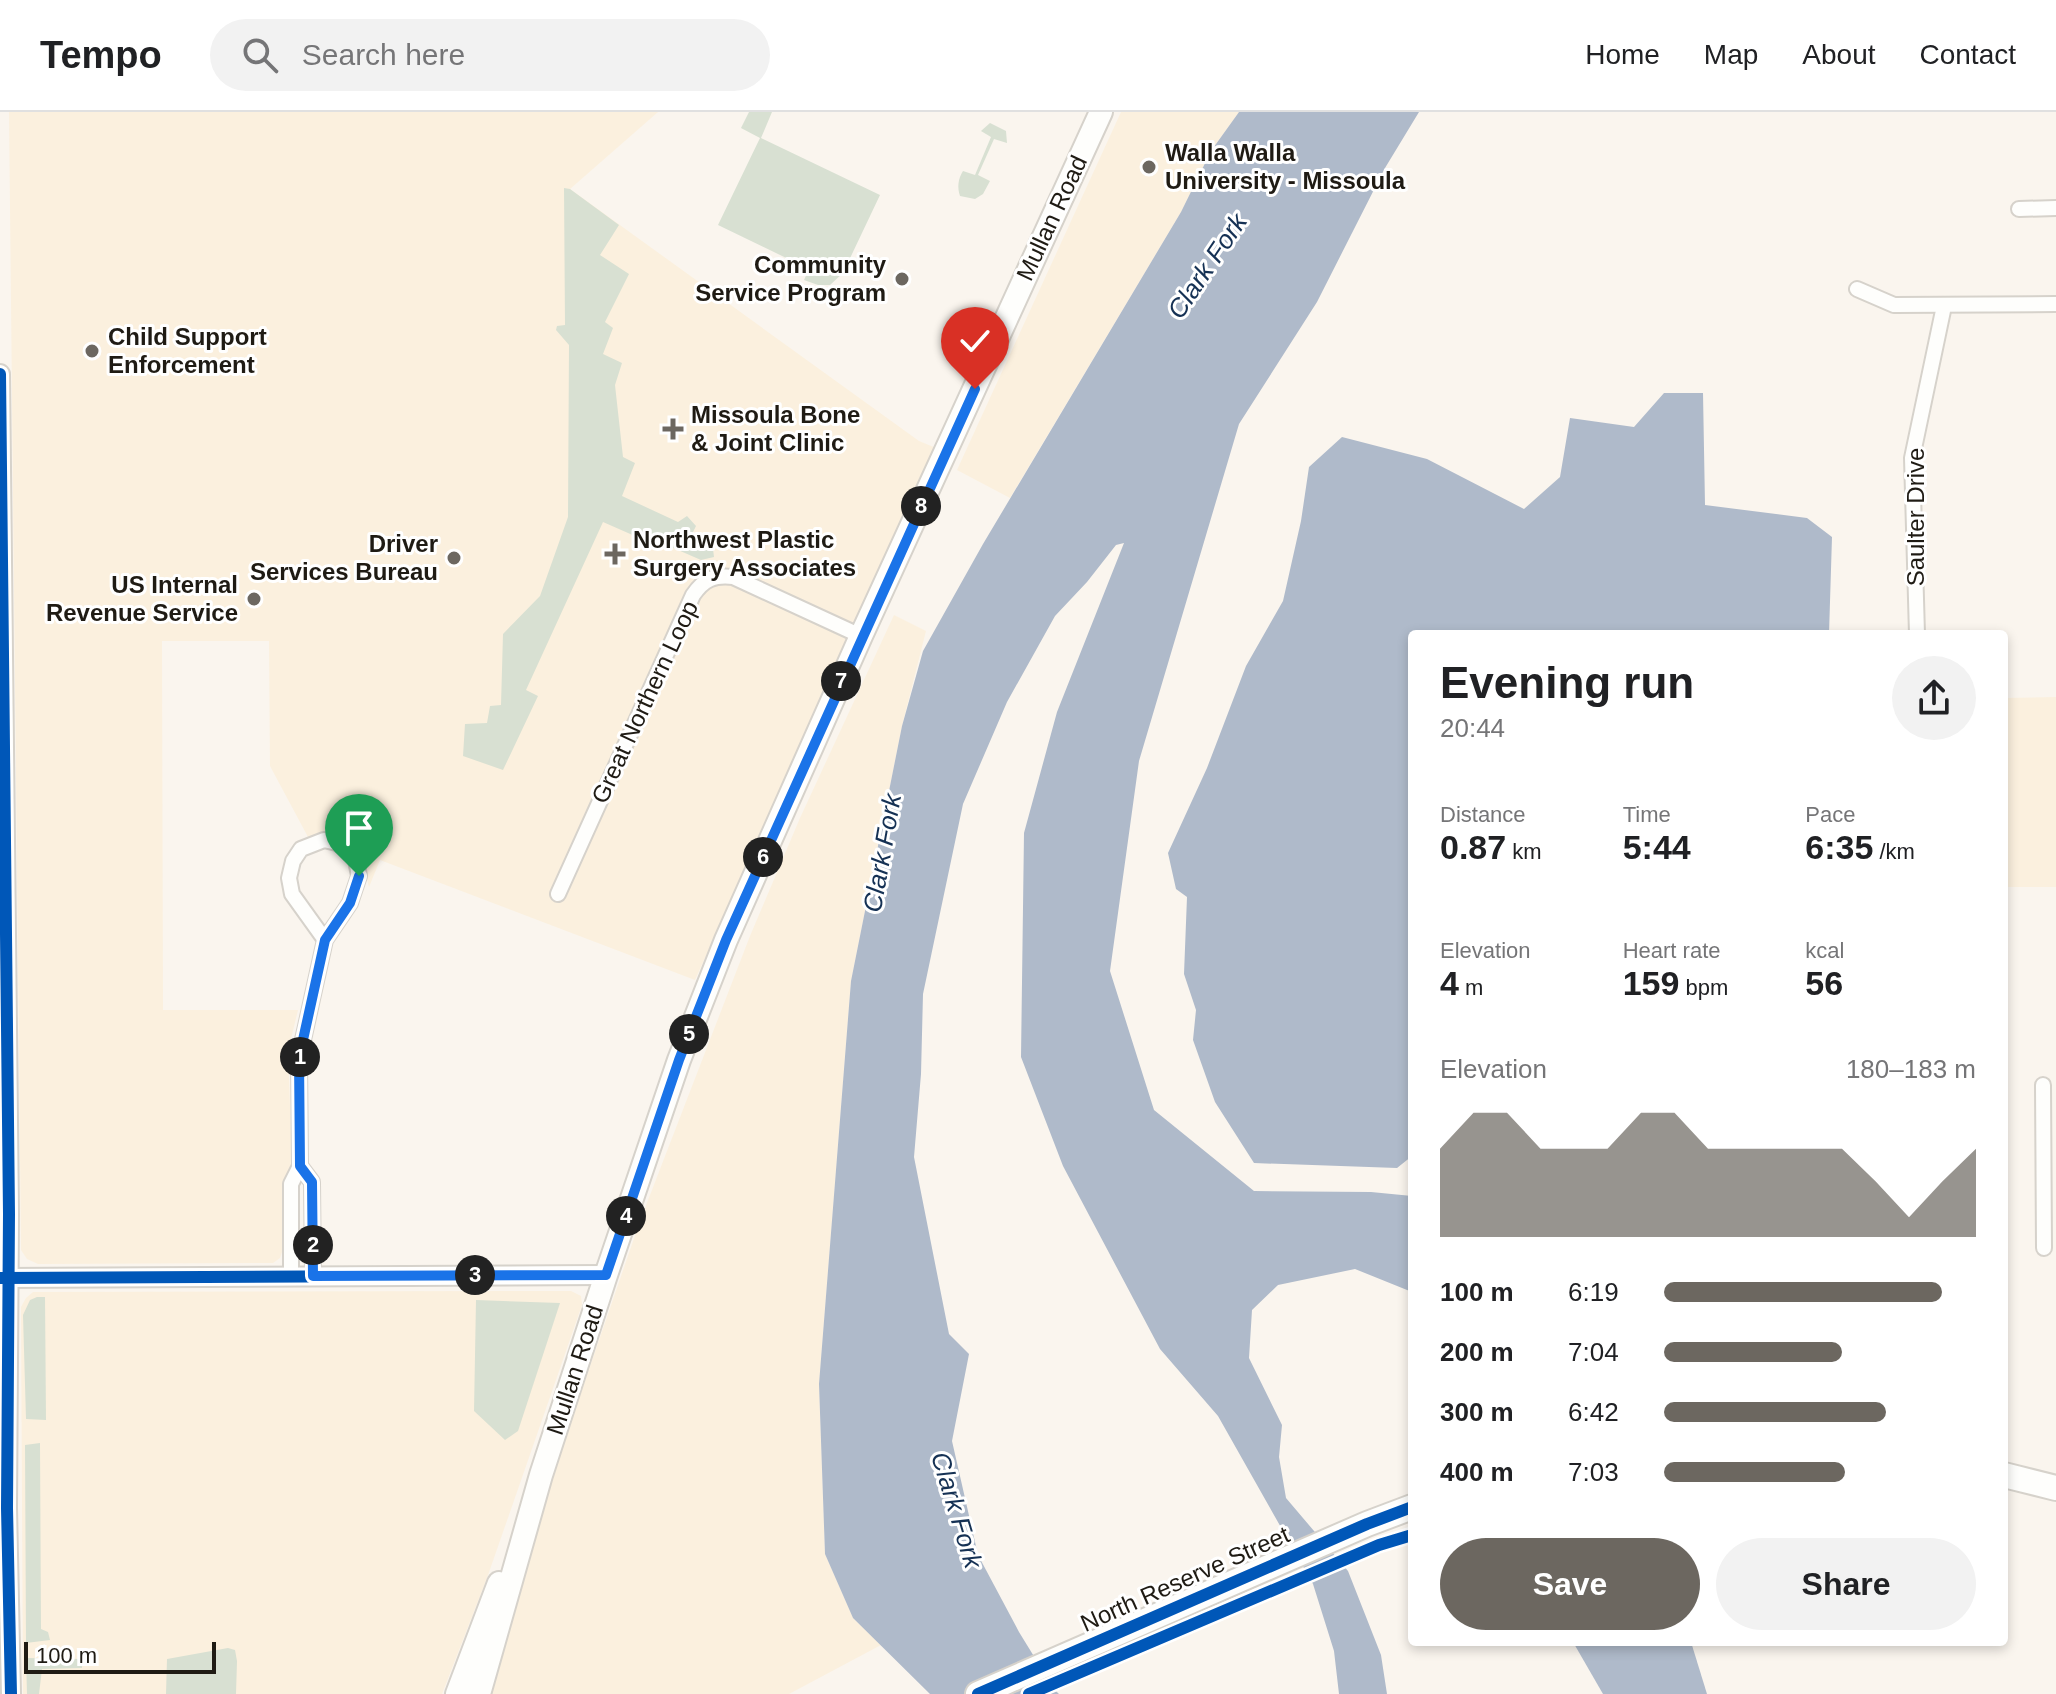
<!DOCTYPE html>
<html lang="en">
<head>
<meta charset="utf-8">
<style>
	:root { --surface:#fff; --page:#f2f2f2; --text:#202124; --muted:#757577; --line:#e0e0e0; --accent:#6c6760 }
	body { margin:0; font-family:Helvetica,sans-serif; background:var(--page); color:var(--text); height:100vh; display:flex; flex-direction:column; font-size:30px; white-space:nowrap }
	* { box-sizing:border-box; margin:0 }
	p { font-size:26px; color:var(--muted) }
	.icon { flex:none; width:44px; height:44px; fill:none; stroke:currentColor; stroke-width:2; stroke-linecap:round; stroke-linejoin:round }
	.map { position:relative; flex:1; overflow:hidden }
	.side { position:absolute; left:1408px; top:518px; width:600px; height:1016px; display:flex; flex-direction:column; background:var(--surface); border-radius:8px; box-shadow:0 4px 12px #0003 }
	.side>* { flex:none }
	.scale { position:absolute; left:24px; bottom:20px; width:192px; box-sizing:border-box; padding-left:8px; border:4px solid #1f1b14; border-top:0; font-size:22px; line-height:28px; white-space:nowrap; color:#1f1b14; -webkit-text-stroke:6px #fff; paint-order:stroke }
	.pin { position:absolute; display:grid; place-items:center; width:68px; height:68px; color:#fff; margin:-82px -34px; border-radius:50% 50% 50% 0; rotate:-45deg; box-shadow:0 0 8px #0007 }
	.pin .icon { rotate:45deg }
	.km { position:absolute; width:40px; height:40px; margin:-20px; border-radius:50%; background:#222; color:#fff; font-size:22px; line-height:40px; text-align:center }
	.round { display:grid; place-items:center; flex:none; width:84px; height:84px; border-radius:42px; background:var(--page) }
	.head { display:flex; align-items:center; justify-content:space-between; height:136px; padding:0 32px }
	h1 { font-size:44px; font-weight:800; line-height:60px }
	.metrics { display:grid; grid-template-columns:repeat(3,1fr); gap:12px; height:136px; padding:8px 32px }
	.metrics div { display:grid; align-content:center }
	.metrics b { font-size:34px; font-weight:800 }
	.metrics small { font-size:22px; font-weight:400 }
	.metrics p { font-size:22px }
	.chart { height:224px; padding:16px 32px }
	.chart p { display:flex; justify-content:space-between }
	.chart svg { width:100%; height:144px; margin-top:8px; fill:var(--accent); opacity:.7 }
	.action { display:flex; gap:16px; margin-top:auto; padding:16px 32px }
	.action a { flex:1; height:92px; border-radius:48px; background:var(--accent); color:#fff; font-size:32px; font-weight:800; line-height:92px; text-align:center }
	.action a+a { background:var(--page); color:var(--text) }
	ul { padding:0 32px; list-style:none; font-size:26px }
	li { display:grid; grid-template-columns:128px 96px 1fr; align-items:center; height:60px }
	li i { height:20px; border-radius:10px; background:var(--accent) }
	header { display:flex; align-items:center; gap:48px; box-sizing:border-box; height:112px; padding:0 40px; background:var(--surface); border-bottom:2px solid var(--line) }
	header strong { font-size:38px }
	nav { display:flex; gap:44px; margin-inline-start:auto; font-size:28px }
	.search { width:560px; height:72px; background:var(--page); display:flex; align-items:center; gap:20px; box-sizing:border-box; padding:0 28px; border-radius:44px; color:var(--muted); font-size:30px }
	.map>svg:first-child { display:block }
	.built { fill:#fbf0de }
	.green { fill:#d8e0d2 }
	.water { fill:#afbaca }
	.lines { fill:none; stroke-linecap:round; stroke-linejoin:round }
	.street-casing { stroke:#d6d2cb; stroke-width:18 }
	.secondary-casing { stroke:#d6d2cb; stroke-width:22 }
	.primary-casing { stroke:#d6d2cb; stroke-width:26 }
	.highway-casing { stroke:#d6d2cb; stroke-width:28 }
	.street { stroke:#fefefc; stroke-width:14 }
	.secondary { stroke:#fefefc; stroke-width:18 }
	.primary { stroke:#fefefc; stroke-width:22 }
	.highway { stroke:#fefefc; stroke-width:24 }
	.cycleway-casing { stroke:#fff; stroke-width:17 }
	.cycleway { stroke:#0057b8; stroke-width:12 }
	.route-casing { stroke:#fff; stroke-width:16 }
	.route { stroke:#1a73e8; stroke-width:10 }
	.poi-dot { fill:#6c6760; stroke:#fff; stroke-width:3 }
	.labels { text-anchor:middle; stroke-width:6; stroke-linejoin:round; paint-order:stroke }
	.poi-label { font-size:24px; font-weight:bold; fill:#1f1b14; stroke:#fff; text-anchor:start }
	.street-label { font-size:24px; fill:#1f1b14; stroke:#fff }
	.water-label { font-size:26px; font-style:italic; fill:#153154; stroke:#fff }
</style>
</head>
<body>
<header>
<strong>Tempo</strong>
<div class="search"><svg class="icon" aria-label="search" viewBox="0 0 24 24"><circle cx="10" cy="10" r="6"/><path d="M15 15l6 6"/></svg>Search here</div>
<nav><a>Home</a><a>Map</a><a>About</a><a>Contact</a></nav>
</header>
<div class="map">
<svg width="2056" height="1582" viewBox="0 0 2056 1582">
	<rect width="100%" height="100%" fill="#faf5ee"/>
	<!-- built -->
	<g class="built">
		<polygon points="9,0 658,0 570,77 919,329 936,336 695,868 380,748 369,775 361,744 319,724 308,725 270,654 269,529 162,529 163,898 298,898 288,939 292,1049 288,1061 284,1134 280,1146 273,1151 38,1152 27,1147 21,1138"/>
		<polygon points="1121,0 1239,0 1211,39 1181,100 1010,386 957,358"/>
		<polygon points="894,503 926,519 902,614 851,869 819,1272 825,1442 853,1506 881,1533 789,1582 487,1582 534,1417 640,1109 750,824 800,706"/>
		<polygon points="2056,585 2056,775 2004,775 2004,586"/>
		<polygon points="571,1179 581,1184 582,1193 487,1466 442,1582 23,1582 21,1195 26,1186 33,1180"/>
	</g>
	<!-- green -->
	<g class="green">
		<polygon points="749,0 772,0 761,26 880,83 843,161 830,173 818,173 804,168 809,157 718,113 760,26 741,16"/>
		<path d="M 990,11 L 1006,19 L 1007,31 L 994,27 L 978,63 L 990,69 L 983,82 L 975,87 L 960,84 C 957,75 958,67 963,59 L 975,63 L 991,25 L 981,19 Z"/>
		<polygon points="564,76 570,77 619,113 600,143 629,162 605,210 613,216 603,242 622,251 615,273 623,345 635,351 622,384 678,410 687,404 696,414 690,426 713,437 714,445 701,448 655,428 653,432 603,410 526,578 538,584 503,658 463,644 465,612 487,611 490,594 501,593 503,522 540,484 568,405 569,233 556,218 557,214 565,213"/>
		<polygon points="37,1185 45,1185 46,1308 26,1307 23,1203 30,1188"/>
		<polygon points="476,1188 560,1191 518,1319 505,1328 474,1299"/>
		<polygon points="40,1331 41,1517 48,1520 50,1528 26,1531 25,1333"/>
		<polygon points="228,1536 235,1538 237,1549 236,1582 166,1582 167,1547"/>
		<polygon points="26,1546 82,1547 82,1556 42,1557 39,1582 27,1582"/>
	</g>
	<!-- water -->
	<g class="water">
		<polygon points="1239,0 1419,0 1385,56 1317,190 1239,312 1139,649 1110,859 1154,998 1254,1079 1371,1080 1412,1084 1412,1180 1355,1157 1278,1173 1252,1198 1249,1246 1282,1313 1279,1345 1286,1386 1348,1459 1381,1543 1387,1582 1339,1582 1334,1539 1313,1472 1218,1304 1160,1237 1063,1054 1021,945 1024,721 1057,600 1124,431 1116,433 1087,470 1055,504 1007,590 963,692 923,882 921,962 914,1045 949,1222 969,1242 952,1329 978,1443 1019,1520 1054,1577 1059,1582 930,1582 853,1506 825,1442 819,1272 851,869 902,614 923,539 983,432 1181,100 1211,39"/>
		<polygon points="1664,281 1703,281 1705,393 1807,406 1832,425 1829,522 1412,522 1412,1044 1397,1056 1254,1051 1215,990 1193,928 1196,898 1184,862 1187,785 1176,777 1168,741 1207,656 1246,554 1283,489 1301,409 1309,355 1342,325 1427,347 1524,397 1560,365 1570,306 1634,315"/>
		<polygon points="1573,1530 1691,1530 1707,1582 1603,1582"/>
	</g>
	<g class="lines">
		<!-- street casing -->
		<g class="street-casing">
			<g id="street">
				<polyline points="2019,97 2056,96"/>
				<polyline points="1857,177 1894,193 2056,192"/>
				<polyline points="1917,522 1912,346 1944,194"/>
				<path d="M 558,782 L 693,483 C 704,467 714,463 733,465 L 861,524"/>
				<polyline points="2043,973 2044,1136"/>
				<polyline points="300,1054 312,1070 313,1164"/>
				<polyline points="291,1164 291,1072 300,1054 299,946 325,828 350,791 359,764 356,748 350,739 337,731 324,728 301,737 293,749 289,766 292,782 325,828"/>
			</g>
		</g>
		<!-- secondary casing -->
		<g class="secondary-casing">
			<g id="secondary">
				<polyline points="0,262 9,1102 7,1396 11,1582"/>
				<polyline points="0,1166 606,1163"/>
			</g>
		</g>
		<!-- primary casing -->
		<g class="primary-casing">
			<g id="primary">
				<polyline points="457,1582 499,1471"/>
				<polyline points="479,1582 541,1363 606,1163 679,948 726,828 861,524 1101,0"/>
			</g>
		</g>
		<!-- highway casing -->
		<g class="highway-casing">
			<g id="highway">
				<polyline points="2004,1363 2056,1376"/>
				<polyline points="978,1582 1367,1412 1412,1395"/>
			</g>
		</g>
		<!-- street -->
		<use href="#street" class="street"/>
		<!-- secondary -->
		<use href="#secondary" class="secondary"/>
		<!-- primary -->
		<use href="#primary" class="primary"/>
		<!-- highway -->
		<use href="#highway" class="highway"/>
		<!-- cycleway casing -->
		<g class="cycleway-casing">
			<g id="cycleway">
				<polyline points="0,262 9,1102 7,1396 11,1582"/>
				<polyline points="0,1166 606,1163"/>
				<polyline points="978,1582 1367,1412 1412,1395"/>
				<polyline points="1029,1582 1379,1433 1412,1423"/>
			</g>
		</g>
		<!-- cycleway -->
		<use href="#cycleway" class="cycleway"/>
	</g>
	<g class="lines">
		<!-- route casing -->
		<g class="route-casing">
			<polyline id="route" points="359,764 350,791 325,828 299,946 300,1054 312,1070 313,1164 606,1163 679,948 726,828 975,277"/>
		</g>
		<!-- route -->
		<use href="#route" class="route"/>
	</g>
	<!-- markers -->
	<g class="poi-dot">
		<circle cx="1149" cy="55" r="8"/>
		<circle cx="902" cy="167" r="8"/>
		<circle cx="92" cy="239" r="8"/>
		<path d="M669 305h8v8h8v8h-8v8h-8v-8h-8v-8h8z"/>
		<path d="M611 430h8v8h8v8h-8v8h-8v-8h-8v-8h8z"/>
		<circle cx="454" cy="446" r="8"/>
		<circle cx="254" cy="487" r="8"/>
	</g>
	<g class="labels">
		<!-- poi labels -->
		<g class="poi-label">
			<text x="1165" y="49">Walla Walla<tspan x="1165" dy="28">University - Missoula</tspan></text>
			<text x="886" y="161" text-anchor="end">Community<tspan x="886" dy="28">Service Program</tspan></text>
			<text x="108" y="233">Child Support<tspan x="108" dy="28">Enforcement</tspan></text>
			<text x="691" y="311">Missoula Bone<tspan x="691" dy="28">&amp; Joint Clinic</tspan></text>
			<text x="633" y="436">Northwest Plastic<tspan x="633" dy="28">Surgery Associates</tspan></text>
			<text x="438" y="440" text-anchor="end">Driver<tspan x="438" dy="28">Services Bureau</tspan></text>
			<text x="238" y="481" text-anchor="end">US Internal<tspan x="238" dy="28">Revenue Service</tspan></text>
		</g>
		<!-- street labels -->
		<g class="street-label">
			<text transform="translate(1052 106) rotate(-65)" y="8">Mullan Road</text>
			<text transform="translate(1916 405) rotate(-90)" y="8">Saulter Drive</text>
			<text transform="translate(645 590) rotate(-65)" y="8">Great Northern Loop</text>
			<text transform="translate(575 1258) rotate(-72)" y="8">Mullan Road</text>
			<text transform="translate(1185 1467) rotate(-24)" y="8">North Reserve Street</text>
		</g>
		<!-- water labels -->
		<g class="water-label">
			<text transform="translate(1207 154) rotate(-56)" y="9">Clark Fork</text>
			<text transform="translate(882 741) rotate(-80)" y="9">Clark Fork</text>
			<text transform="translate(957 1398) rotate(73)" y="9">Clark Fork</text>
		</g>
	</g>
</svg>
<div class="scale">100 m</div>
<div class="pin" style="left:359px;top:764px;background:#1e9e55"><svg class="icon" aria-label="arrive" viewBox="0 0 24 24"><path d="M6 21V4h12l-3 4 3 4H6"/></svg></div>
<div class="pin" style="left:975px;top:277px;background:#d93025"><svg class="icon" aria-label="check" viewBox="0 0 24 24"><path d="M5 12l5 5 9-10"/></svg></div>
<b class="km" style="left:300px;top:945px">1</b>
<b class="km" style="left:313px;top:1133px">2</b>
<b class="km" style="left:475px;top:1163px">3</b>
<b class="km" style="left:626px;top:1104px">4</b>
<b class="km" style="left:689px;top:922px">5</b>
<b class="km" style="left:763px;top:745px">6</b>
<b class="km" style="left:841px;top:569px">7</b>
<b class="km" style="left:921px;top:394px">8</b>
<section class="side">
<div class="head"><div><h1>Evening run</h1><p>20:44</p></div><a class="round"><svg class="icon" aria-label="share" viewBox="0 0 24 24"><path d="M12 15V3M7 8l5-5 5 5M5 13v7h14v-7"/></svg></a></div>
<div class="metrics">
<div><p>Distance</p><b>0.87<small> km</small></b></div>
<div><p>Time</p><b>5:44</b></div>
<div><p>Pace</p><b>6:35<small> /km</small></b></div>
</div>
<div class="metrics">
<div><p>Elevation</p><b>4<small> m</small></b></div>
<div><p>Heart rate</p><b>159<small> bpm</small></b></div>
<div><p>kcal</p><b>56</b></div>
</div>
<div class="chart"><p><span>Elevation</span>180–183 m</p>
<svg viewBox="0 0 160 44" preserveAspectRatio="none"><path d="M0 44V17L10 6L20 6L30 17L40 17L50 17L60 6L70 6L80 17L90 17L100 17L110 17L120 17L130 27L140 38L150 27L160 17V44z"/></svg>
</div>
<ul>
<li><b>100 m</b>6:19<i style="width:89%"></i></li>
<li><b>200 m</b>7:04<i style="width:57%"></i></li>
<li><b>300 m</b>6:42<i style="width:71%"></i></li>
<li><b>400 m</b>7:03<i style="width:58%"></i></li>
</ul>
<div class="action"><a>Save</a><a>Share</a></div>
</section>
</div>
</body>
</html>
